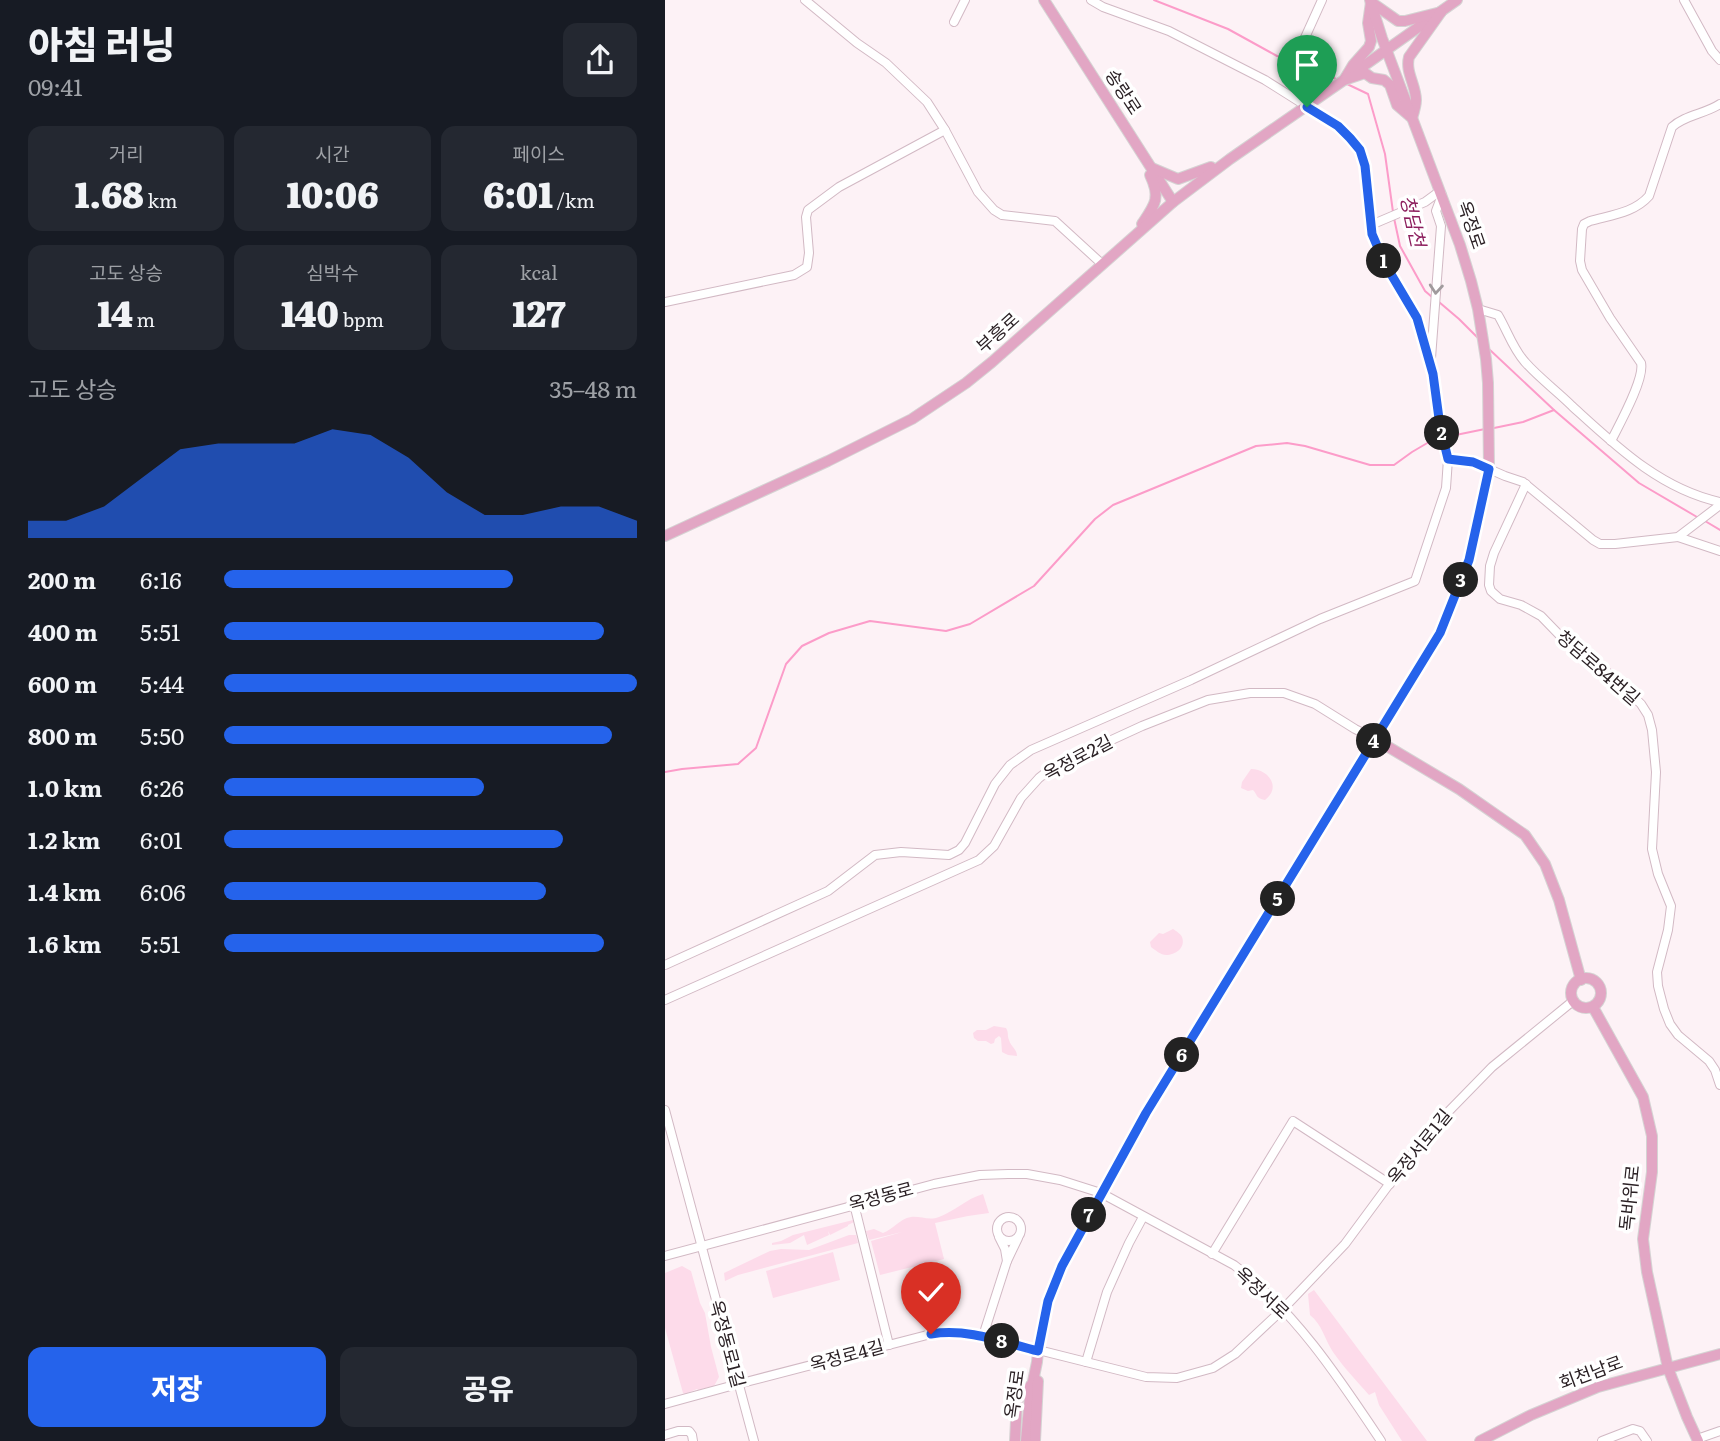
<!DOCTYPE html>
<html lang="ko">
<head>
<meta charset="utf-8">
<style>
	:root { --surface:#171b24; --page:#242831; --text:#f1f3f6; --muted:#9ea1a6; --accent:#2563eb }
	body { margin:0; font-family:Literata,"Noto Sans KR",serif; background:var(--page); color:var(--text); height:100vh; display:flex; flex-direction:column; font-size:26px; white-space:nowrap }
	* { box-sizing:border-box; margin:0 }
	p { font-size:23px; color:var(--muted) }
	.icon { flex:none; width:38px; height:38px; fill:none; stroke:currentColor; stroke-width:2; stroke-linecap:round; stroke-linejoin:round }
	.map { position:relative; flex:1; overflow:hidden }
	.sheet { display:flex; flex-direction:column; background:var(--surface); width:665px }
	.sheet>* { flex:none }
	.pin { position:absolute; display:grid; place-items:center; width:60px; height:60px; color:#fff; margin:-72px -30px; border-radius:50% 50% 50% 0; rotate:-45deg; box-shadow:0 0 7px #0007 }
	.pin .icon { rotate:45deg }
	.km { position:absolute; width:35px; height:35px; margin:-18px; border-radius:50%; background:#222; color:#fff; font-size:19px; line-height:35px; text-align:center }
	.round { display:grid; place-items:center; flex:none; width:74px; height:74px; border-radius:14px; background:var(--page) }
	.headline { display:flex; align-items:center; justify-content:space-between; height:119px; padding:0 28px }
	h1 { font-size:38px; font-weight:800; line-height:52px }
	.metrics { display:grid; grid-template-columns:repeat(3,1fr); gap:10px; height:119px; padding:7px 28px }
	.metrics div { display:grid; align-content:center; border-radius:14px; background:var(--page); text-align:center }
	.metrics b { font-size:35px; font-weight:800 }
	.metrics small { font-size:19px; font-weight:400 }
	.metrics p { font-size:19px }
	.chart { height:196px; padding:14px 28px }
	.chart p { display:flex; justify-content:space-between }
	.chart svg { width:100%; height:126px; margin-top:7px; fill:var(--accent); opacity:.7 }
	.button { display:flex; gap:14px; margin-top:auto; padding:14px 28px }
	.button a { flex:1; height:80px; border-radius:14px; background:var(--accent); color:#fff; font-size:28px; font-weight:800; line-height:80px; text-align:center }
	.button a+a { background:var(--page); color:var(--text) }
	ul { padding:0 28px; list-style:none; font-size:23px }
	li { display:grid; grid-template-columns:112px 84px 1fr; align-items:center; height:52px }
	li i { height:18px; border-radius:9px; background:var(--accent) }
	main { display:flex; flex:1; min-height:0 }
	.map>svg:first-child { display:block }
	.green { fill:#fddbea }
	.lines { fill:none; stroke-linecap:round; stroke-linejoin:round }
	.stream { stroke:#fc9cc9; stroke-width:2 }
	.minor-casing { stroke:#d2b9c4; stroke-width:10 }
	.major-casing { stroke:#d5d3d3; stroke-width:12 }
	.minor { stroke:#fff; stroke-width:8 }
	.major { stroke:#e2a6c4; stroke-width:10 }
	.oneway { stroke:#a09b9d }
	.route-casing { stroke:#fff; stroke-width:14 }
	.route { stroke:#2563eb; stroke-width:9 }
	.labels { text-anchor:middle; stroke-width:7; stroke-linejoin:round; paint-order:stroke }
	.street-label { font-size:18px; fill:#2b2125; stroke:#fff }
	.water-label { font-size:19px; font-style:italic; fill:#8c1e5d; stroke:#fff }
</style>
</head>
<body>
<main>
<section class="sheet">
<div class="headline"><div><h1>아침 러닝</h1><p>09:41</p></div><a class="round"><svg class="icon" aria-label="share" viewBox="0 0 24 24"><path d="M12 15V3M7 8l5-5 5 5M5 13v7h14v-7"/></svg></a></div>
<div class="metrics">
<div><p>거리</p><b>1.68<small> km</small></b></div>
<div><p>시간</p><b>10:06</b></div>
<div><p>페이스</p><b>6:01<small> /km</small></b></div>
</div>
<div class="metrics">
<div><p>고도 상승</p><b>14<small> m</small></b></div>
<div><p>심박수</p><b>140<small> bpm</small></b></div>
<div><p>kcal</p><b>127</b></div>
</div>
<div class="chart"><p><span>고도 상승</span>35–48 m</p>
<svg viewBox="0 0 160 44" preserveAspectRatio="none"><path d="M0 44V38L10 38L20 33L30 23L40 13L50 11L60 11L70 11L80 6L90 8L100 16L110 28L120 36L130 36L140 33L150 33L160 38V44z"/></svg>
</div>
<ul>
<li><b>200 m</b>6:16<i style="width:70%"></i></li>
<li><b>400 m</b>5:51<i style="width:92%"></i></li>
<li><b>600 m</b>5:44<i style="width:100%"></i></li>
<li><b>800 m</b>5:50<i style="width:94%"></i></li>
<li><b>1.0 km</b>6:26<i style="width:63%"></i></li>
<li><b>1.2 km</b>6:01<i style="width:82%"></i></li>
<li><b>1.4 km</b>6:06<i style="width:78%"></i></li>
<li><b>1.6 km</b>5:51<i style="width:92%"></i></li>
</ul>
<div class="button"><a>저장</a><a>공유</a></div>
</section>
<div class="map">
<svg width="1055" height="1441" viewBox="0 0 1055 1441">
	<rect width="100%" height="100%" fill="#fdf2f6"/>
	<!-- green -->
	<g class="green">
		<path d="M 586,769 C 603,769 617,787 600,800 C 590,798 593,795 588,790 L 583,791 L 576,788 L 577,782 Z"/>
		<path d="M 508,929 C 511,931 516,934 517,937 C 521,948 510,955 501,955 C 496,955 490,950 486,947 L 485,942 L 494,933 L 498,934 Z"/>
		<path d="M 329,1026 L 341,1028 C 344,1033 342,1035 344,1040 C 346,1047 352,1049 352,1056 L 343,1055 L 337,1052 L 336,1038 L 334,1036 L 330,1039 L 329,1043 L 326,1044 L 321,1041 L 313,1041 L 309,1038 L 308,1033 L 312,1030 L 321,1030 Z"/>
		<path d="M 318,1194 L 324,1213 L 303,1216 L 270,1223 L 279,1259 L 215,1275 L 206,1241 L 237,1232 L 204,1240 L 201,1231 L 209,1229 L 218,1233 C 229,1229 234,1219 246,1217 C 256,1216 264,1221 274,1217 C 290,1211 301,1199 318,1194 Z"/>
		<polygon points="188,1220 189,1222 183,1225 183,1226 165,1235 163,1231 164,1235 142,1245 139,1235 125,1243 107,1245 107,1243 116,1241 128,1235"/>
		<polygon points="184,1235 191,1235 193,1243 73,1275 60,1281 59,1273 105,1251 116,1249 144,1250"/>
		<polygon points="168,1252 175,1280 108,1298 101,1271"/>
		<polygon points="17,1266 26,1271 35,1303 40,1313 46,1347 54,1377 49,1386 33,1390 32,1389 20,1394 18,1393 0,1328 0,1273"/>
		<path d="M 649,1290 L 762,1441 L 737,1441 L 714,1405 L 710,1392 L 704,1395 C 692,1381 679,1368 668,1352 C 660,1340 657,1324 645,1315 L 643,1294 Z"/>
	</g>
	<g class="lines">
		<!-- stream -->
		<g class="stream">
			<polyline points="489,0 563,29 612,56 625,60"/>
			<polyline points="634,62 645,66 673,80"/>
			<polyline points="682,84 703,94 720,154 728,212"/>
			<polyline points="729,218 735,246 760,291 767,297"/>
			<polyline points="774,302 794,319 814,339"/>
			<polyline points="825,350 889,410 974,483 1032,517"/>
			<polyline points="829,428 858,422 889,410"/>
			<polyline points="781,437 820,429"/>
			<polyline points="1040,521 1055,530"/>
			<polyline points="0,772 17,769 73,764 91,748 121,664 137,646 164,633 205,621 281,631 305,624 369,586 430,519 448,505 591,446 622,443 640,446 705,465 729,465 747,452 764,442 776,439"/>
		</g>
		<!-- minor casing -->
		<g class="minor-casing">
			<g id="minor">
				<polyline points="140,0 192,43 221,63 262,102 280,130 313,192 329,210 337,215 390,221 437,264"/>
				<polyline points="1019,0 1047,51 1055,60"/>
				<polyline points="289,22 300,0"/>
				<polyline points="624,73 657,0"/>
				<polyline points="706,225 760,202 775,191"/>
				<polyline points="0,302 129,275 142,267 144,253 141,217 143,210 174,187 280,130"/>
				<path d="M 813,309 L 833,315 C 842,330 848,349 860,362 C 874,378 892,391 907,406 C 951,446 995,489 1055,502"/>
				<polyline points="766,358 776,226 771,211 777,195"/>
				<path d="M 946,441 C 954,425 980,379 976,363 L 945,318 L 917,270 L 915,261 L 917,229 L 919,224 L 925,221 C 946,215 969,213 984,196 L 1007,127 C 1020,115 1040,114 1055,104"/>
				<polyline points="783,459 808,462 840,476 858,482 928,540 935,544 950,544 1013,537 1055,505"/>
				<polyline points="861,484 829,553 825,566 824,585 826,591 835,599 856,605 876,616 909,650 946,675 976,704 983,715 987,730 991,772 987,849 993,874 1006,906 1003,930 992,972 993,986 999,1009 1005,1024 1013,1035 1044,1061 1050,1070 1055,1085"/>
				<polyline points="1013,537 1055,551"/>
				<polyline points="0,965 163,891 210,855 236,852 284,855 294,850 300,843 330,784 345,765 366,750 526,680 655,619 750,581 781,488 783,459 775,426 768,374 752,318 720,264 707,234 700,166 695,150 685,138 673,126 600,80 504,31 438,7 426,0"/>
				<polyline points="0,1000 314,860 329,846 356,798 374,778 388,767 477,726 543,700 585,693 619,693 650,704 690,729 710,739"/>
				<polyline points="0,1110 89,1441"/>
				<polyline points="189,1204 224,1345"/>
				<circle cx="344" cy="1229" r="12"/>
				<polyline points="334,1237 340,1249 342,1261 353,1238"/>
				<polyline points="547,1254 628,1121 725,1184"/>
				<path d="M 0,1256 L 269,1184 L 315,1175 L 343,1174 L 362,1174 L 395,1180 L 436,1193 L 569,1265 C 630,1311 674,1378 716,1441"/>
				<polyline points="318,1336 342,1261"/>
				<polyline points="421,1362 442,1292 464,1243 478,1217"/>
				<polyline points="0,1404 73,1384 266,1334 289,1332 318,1336 481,1377 512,1378 548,1368 570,1354 618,1309 680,1244 745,1156 784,1111 827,1067 908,1001"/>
				<polyline points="0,1435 13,1431 24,1431 27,1435 28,1441"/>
				<polyline points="1032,1439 1055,1431"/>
				<polyline points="937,1441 968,1429 975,1431 982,1441"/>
			</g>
		</g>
		<!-- major casing -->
		<g class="major-casing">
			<g id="major">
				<polyline points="379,0 508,202"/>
				<polyline points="690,72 792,0"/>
				<polyline points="679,80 688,65 704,47 706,41 703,23 706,2 733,21 740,21 776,12"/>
				<polyline points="487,168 513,179 546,167"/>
				<path d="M 477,224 C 490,205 496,198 485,175"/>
				<path d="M 0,536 L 163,461 L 247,419 L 301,383 L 327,362 L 508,202 L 565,159 L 679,80 L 700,73 L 707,78 L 719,80 L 725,85 L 732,105 L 747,118 C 749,112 751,105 751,100 C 751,85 740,72 744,57 L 776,12"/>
				<polyline points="710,739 794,789 860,835 880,864 894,900 916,980"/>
				<circle cx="921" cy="993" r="15"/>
				<polyline points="928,1007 978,1097 987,1136 987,1172 978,1239 982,1272 1003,1368 1022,1417 1033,1441"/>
				<polyline points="350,1441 352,1400 368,1383"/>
				<polyline points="361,1441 365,1396 372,1362 373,1351 383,1301 397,1266 481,1113 775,633 804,560 824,469 823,383 821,359 813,309 806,281 795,245 717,38 705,0"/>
				<polyline points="370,1441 373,1381"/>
				<polyline points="815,1441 866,1415 933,1387 1055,1354"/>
			</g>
		</g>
		<!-- minor -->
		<use href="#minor" class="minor"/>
		<!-- major -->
		<use href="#major" class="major"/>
	</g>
	<!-- one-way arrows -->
	<defs><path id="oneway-chevron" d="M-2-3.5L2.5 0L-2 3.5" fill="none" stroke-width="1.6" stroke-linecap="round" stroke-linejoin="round" transform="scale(1.75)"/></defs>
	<use class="oneway" href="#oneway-chevron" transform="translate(771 289) rotate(95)"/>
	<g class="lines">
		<!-- route casing -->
		<g class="route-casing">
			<path id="route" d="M 266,1334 C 303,1328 337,1342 373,1351 L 383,1301 L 397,1266 L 481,1113 L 775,633 L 804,560 L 824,469 L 808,462 L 783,459 L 775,426 L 768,374 L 752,318 L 720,264 L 707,234 L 700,166 L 695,150 L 685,138 L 673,126 L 642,107"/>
		</g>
		<!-- route -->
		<use href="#route" class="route"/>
	</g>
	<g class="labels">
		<!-- street labels -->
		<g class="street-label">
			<text transform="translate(458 92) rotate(57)" y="6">송랑로</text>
			<text transform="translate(806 225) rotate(71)" y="6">옥정로</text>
			<text transform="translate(333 333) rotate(-42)" y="6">부흥로</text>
			<text transform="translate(933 668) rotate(41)" y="6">청담로84번길</text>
			<text transform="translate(413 758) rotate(-28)" y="6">옥정로2길</text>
			<text transform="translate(755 1147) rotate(-51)" y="6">옥정서로1길</text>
			<text transform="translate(216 1197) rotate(-15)" y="6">옥정동로</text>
			<text transform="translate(965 1198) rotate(-84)" y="6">독바위로</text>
			<text transform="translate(597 1293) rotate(43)" y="6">옥정서로</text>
			<text transform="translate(62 1344) rotate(75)" y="6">옥정동로1길</text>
			<text transform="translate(182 1356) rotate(-15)" y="6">옥정로4길</text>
			<text transform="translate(926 1373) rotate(-20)" y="6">회천남로</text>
			<text transform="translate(350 1394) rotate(-82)" y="6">옥정로</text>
		</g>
		<!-- water labels -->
		<g class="water-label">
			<text transform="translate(748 221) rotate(77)" y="7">청담천</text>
		</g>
	</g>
</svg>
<div class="pin" style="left:642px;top:107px;background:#1e9e55"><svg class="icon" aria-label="arrive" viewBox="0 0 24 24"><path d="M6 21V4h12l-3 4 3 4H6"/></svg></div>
<div class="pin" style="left:266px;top:1334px;background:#d93025"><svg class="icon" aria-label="check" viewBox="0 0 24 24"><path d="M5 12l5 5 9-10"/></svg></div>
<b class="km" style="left:719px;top:261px">1</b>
<b class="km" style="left:777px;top:433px">2</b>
<b class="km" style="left:796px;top:580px">3</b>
<b class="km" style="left:709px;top:741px">4</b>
<b class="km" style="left:613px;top:899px">5</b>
<b class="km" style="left:517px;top:1055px">6</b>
<b class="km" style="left:424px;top:1215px">7</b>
<b class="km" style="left:337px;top:1341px">8</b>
</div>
</main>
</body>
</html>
